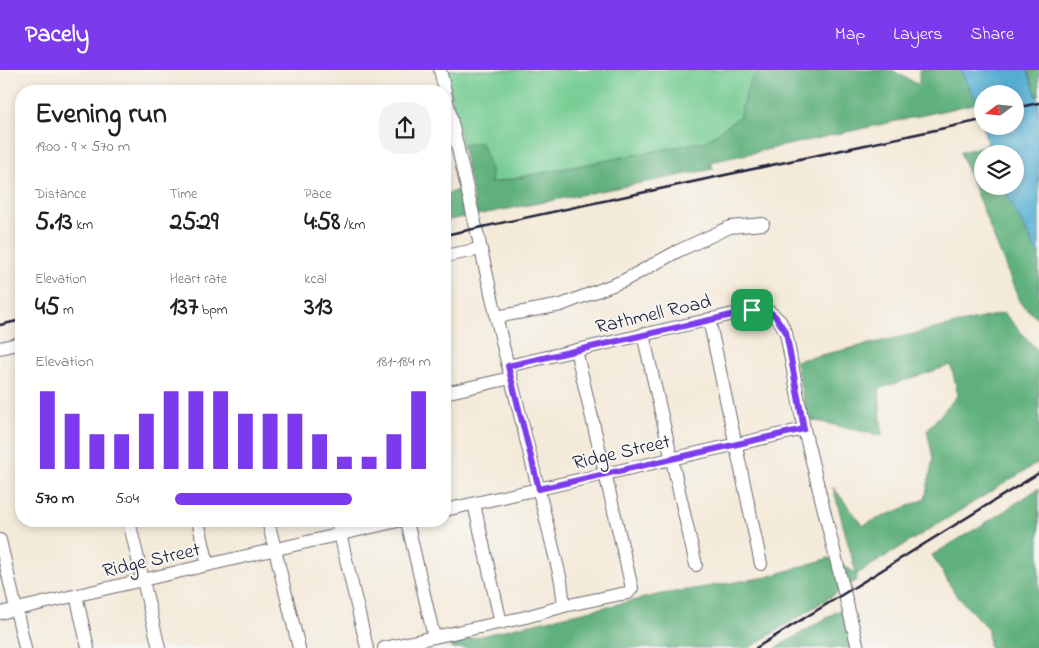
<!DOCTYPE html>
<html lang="en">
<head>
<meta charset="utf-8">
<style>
	:root { --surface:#fff; --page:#f2f2f2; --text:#202124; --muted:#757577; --accent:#7c3aed }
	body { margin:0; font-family:"Indie Flower",sans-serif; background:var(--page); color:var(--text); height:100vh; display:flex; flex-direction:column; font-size:19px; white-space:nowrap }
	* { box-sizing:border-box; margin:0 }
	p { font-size:16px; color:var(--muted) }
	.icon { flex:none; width:28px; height:28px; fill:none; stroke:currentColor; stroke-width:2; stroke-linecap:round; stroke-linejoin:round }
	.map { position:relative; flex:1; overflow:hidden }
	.drawer { position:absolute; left:15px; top:15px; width:436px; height:442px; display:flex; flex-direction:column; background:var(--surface); border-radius:20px; box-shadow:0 2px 8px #0003 }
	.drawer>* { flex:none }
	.needle { width:32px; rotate:254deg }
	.fabs { position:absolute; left:974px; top:15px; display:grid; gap:10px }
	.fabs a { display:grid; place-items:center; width:50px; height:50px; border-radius:50%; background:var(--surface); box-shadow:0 2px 8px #0003; font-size:25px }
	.pin { position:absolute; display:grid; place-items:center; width:42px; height:42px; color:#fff; margin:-21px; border-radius:10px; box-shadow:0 2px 8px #0006 }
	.round { display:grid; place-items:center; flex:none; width:52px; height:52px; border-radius:20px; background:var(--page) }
	.headline { display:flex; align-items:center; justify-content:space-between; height:85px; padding:0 20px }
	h1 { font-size:28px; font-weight:800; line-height:38px }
	.figures { display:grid; grid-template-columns:repeat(3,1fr); gap:8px; height:85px; padding:5px 20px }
	.figures div { display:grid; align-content:center }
	.figures b { font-size:25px; font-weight:800 }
	.figures small { font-size:14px; font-weight:400 }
	.figures p { font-size:14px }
	.chart { height:140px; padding:10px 20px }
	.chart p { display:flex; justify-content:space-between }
	.chart svg { width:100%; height:90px; margin-top:5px; stroke:var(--accent); stroke-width:6 }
	ul { padding:0 20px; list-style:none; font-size:16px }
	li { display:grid; grid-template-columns:80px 60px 1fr; align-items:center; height:38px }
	li i { height:12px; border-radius:6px; background:var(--accent) }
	header { display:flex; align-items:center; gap:30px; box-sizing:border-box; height:70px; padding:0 25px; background:var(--accent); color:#fff }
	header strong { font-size:24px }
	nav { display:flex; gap:28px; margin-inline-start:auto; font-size:18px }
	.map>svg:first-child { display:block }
	.green { fill:#74cc92; stroke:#4b7766 }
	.forest { fill:#5fb07c; stroke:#40695c }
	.water { fill:#54aed1; stroke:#3b6886 }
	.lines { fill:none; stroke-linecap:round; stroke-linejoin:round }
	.minor-casing { stroke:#6c6872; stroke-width:14 }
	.minor { stroke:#fff; stroke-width:12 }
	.rail { stroke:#22223b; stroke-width:2.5 }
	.route-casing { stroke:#fff; stroke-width:10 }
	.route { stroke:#7c3aed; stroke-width:6 }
	.labels { text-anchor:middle; stroke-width:4; stroke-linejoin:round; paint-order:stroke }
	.street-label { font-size:20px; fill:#22223b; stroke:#f6f6f2 }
</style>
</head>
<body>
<header>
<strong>Pacely</strong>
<nav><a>Map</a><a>Layers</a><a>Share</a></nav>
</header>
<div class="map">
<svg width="1039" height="578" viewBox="0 0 1039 578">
	<rect width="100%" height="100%" fill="#f6f6f2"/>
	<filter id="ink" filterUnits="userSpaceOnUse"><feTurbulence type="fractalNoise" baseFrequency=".02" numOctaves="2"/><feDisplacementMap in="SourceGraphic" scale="10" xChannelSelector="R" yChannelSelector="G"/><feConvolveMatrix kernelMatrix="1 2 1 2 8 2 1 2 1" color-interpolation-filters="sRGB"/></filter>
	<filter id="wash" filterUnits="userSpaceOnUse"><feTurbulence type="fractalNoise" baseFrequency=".0096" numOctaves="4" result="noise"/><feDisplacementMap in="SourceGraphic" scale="20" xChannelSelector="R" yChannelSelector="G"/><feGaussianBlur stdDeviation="1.12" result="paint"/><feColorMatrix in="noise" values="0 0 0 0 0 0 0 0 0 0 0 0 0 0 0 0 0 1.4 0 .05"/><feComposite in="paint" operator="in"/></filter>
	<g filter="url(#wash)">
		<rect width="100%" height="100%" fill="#f4ead9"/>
		<!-- green -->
		<polygon class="green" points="445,0 762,0 750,11 739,47 706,71 491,113 491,100 462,75"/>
		<!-- forest -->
		<g class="forest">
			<polygon points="762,0 892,0 919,15 919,0 960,0 978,33 711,92 713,99 477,145 462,75 481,72 491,100 491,113 706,71 739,47 750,11"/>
			<polygon points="1027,0 1039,0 1039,27 1037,27"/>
			<polygon points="988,75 990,84 982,84 982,116 1002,116 1039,186 1039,250 1020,233 960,82"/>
			<polygon points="458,120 465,147 445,151 445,124"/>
			<polygon points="1004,243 1039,282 1039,392 857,504 856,511 749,578 451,578 451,574 508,559 662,524 767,507 829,488 856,503 833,417 863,455 925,429 933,389 927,360 958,325 951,295 879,319 882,366 808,349 795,291"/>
			<polygon points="1039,418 1039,578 989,578 988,559 956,525 932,485 992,449"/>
			<polygon points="843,538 852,578 776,578"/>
		</g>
		<!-- water -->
		<polygon class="water" points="960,0 1027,0 1029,4 1039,32 1039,186 1002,116 1015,116 1015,84 990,84 983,56 1015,56 1015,24 982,24 982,53 978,33"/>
	</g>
	<g filter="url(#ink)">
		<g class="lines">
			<!-- minor casing -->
			<g class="minor-casing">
				<g id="minor">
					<polyline points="440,0 445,21"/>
					<polyline points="445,22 504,280 553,478 561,511 564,536"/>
					<polyline points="445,186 480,179"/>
					<polyline points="496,247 561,235 623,211 678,181 730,157 763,154"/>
					<polyline points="709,249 761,494"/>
					<polyline points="643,264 696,495"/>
					<polyline points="0,278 21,273"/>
					<polyline points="508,296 746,241 758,239 770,242 780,251 786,263 804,359 858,578"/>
					<polyline points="445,323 511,308"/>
					<polyline points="474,434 501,553"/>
					<polyline points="445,440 804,359"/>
					<polyline points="129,451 159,578"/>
					<polyline points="198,451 208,495"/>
					<polyline points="268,451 299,578"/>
					<polyline points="337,451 367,578"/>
					<polyline points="407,451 434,567"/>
					<polyline points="0,470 25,578"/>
					<polyline points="76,525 88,578"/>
					<polyline points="0,543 398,451"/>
					<polyline points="384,578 526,547 564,536 621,524 628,523 632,518 576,280"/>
				</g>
			</g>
			<!-- minor -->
			<use href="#minor" class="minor"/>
			<!-- rail -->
			<g class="rail">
				<polyline points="1015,38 1039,33"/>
				<polyline points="445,165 982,50"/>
				<polyline points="0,255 21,250"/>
				<polyline points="756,578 1039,403"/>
			</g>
		</g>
	</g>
	<g class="lines" filter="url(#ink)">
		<!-- route casing -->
		<g class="route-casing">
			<polygon id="route" points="758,239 770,242 775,246 786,262 804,359 539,419 508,296"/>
		</g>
		<!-- route -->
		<use href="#route" class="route"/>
	</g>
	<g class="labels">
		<!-- street labels -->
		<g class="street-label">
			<text transform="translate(653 243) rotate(-13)" y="7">Rathmell Road</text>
			<text transform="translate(621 381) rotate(-13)" y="7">Ridge Street</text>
			<text transform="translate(151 489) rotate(-13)" y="7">Ridge Street</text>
		</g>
	</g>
</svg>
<div class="fabs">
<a><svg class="needle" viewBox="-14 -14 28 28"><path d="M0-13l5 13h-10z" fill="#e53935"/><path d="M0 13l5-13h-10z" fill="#757577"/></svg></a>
<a><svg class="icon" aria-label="layers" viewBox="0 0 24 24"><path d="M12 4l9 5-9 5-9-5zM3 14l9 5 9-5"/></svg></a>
</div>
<div class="pin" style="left:752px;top:240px;background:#1e9e55"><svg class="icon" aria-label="arrive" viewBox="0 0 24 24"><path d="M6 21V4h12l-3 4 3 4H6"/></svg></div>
<section class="drawer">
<div class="headline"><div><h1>Evening run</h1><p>19:00 · 9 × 570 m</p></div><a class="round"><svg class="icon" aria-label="share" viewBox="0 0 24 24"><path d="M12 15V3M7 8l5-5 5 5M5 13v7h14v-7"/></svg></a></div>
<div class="figures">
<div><p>Distance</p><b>5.13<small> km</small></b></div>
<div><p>Time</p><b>25:29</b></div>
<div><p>Pace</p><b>4:58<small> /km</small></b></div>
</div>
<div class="figures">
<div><p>Elevation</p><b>45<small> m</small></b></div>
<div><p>Heart rate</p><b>137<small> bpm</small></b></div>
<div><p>kcal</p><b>313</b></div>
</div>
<div class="chart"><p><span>Elevation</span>181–184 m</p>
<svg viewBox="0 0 160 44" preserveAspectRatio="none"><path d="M5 44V6M15 44V17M25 44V27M35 44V27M45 44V17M55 44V6M65 44V6M75 44V6M85 44V17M95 44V17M105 44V17M115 44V27M125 44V38M135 44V38M145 44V27M155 44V6"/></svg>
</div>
<ul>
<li><b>570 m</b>5:04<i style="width:69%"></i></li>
</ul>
</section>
</div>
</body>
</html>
